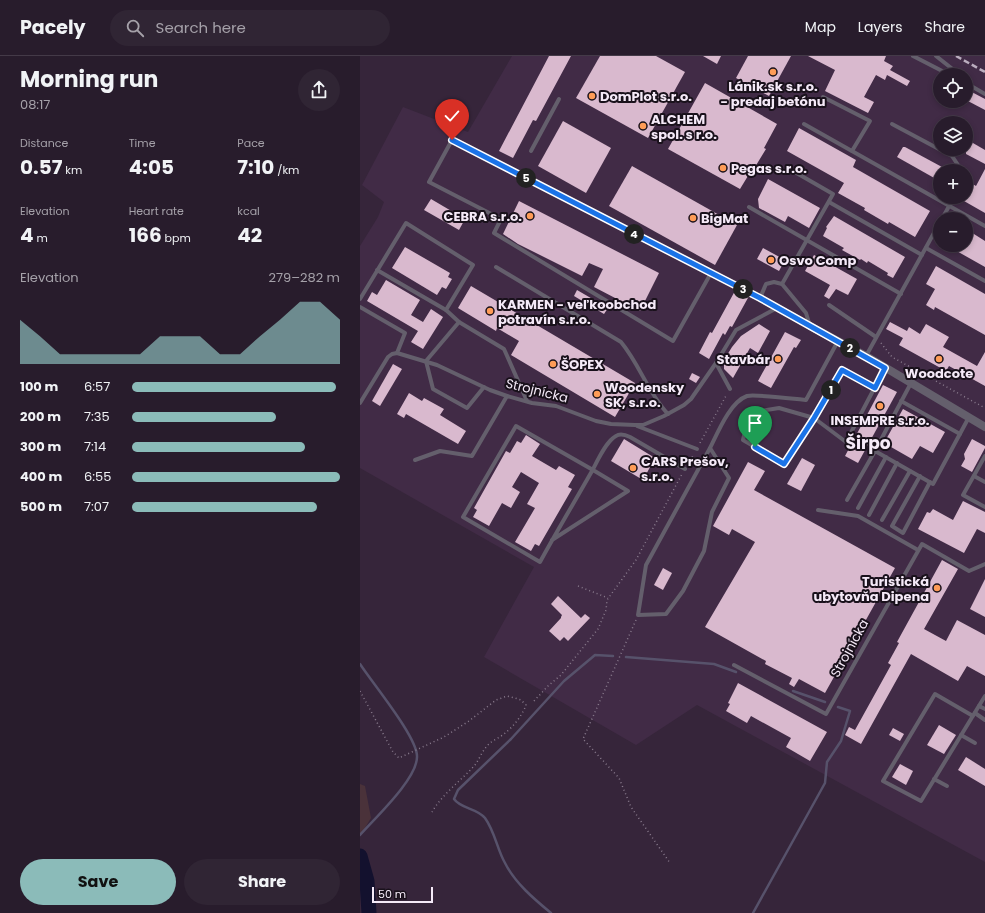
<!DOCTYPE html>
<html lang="en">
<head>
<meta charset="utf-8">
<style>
	:root { --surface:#281c2c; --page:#302534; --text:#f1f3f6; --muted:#a5a1a9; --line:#443a48; --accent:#8bbbb9 }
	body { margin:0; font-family:Poppins,sans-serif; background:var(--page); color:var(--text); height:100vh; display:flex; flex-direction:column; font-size:15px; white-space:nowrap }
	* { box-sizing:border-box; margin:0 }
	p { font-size:13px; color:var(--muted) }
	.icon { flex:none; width:22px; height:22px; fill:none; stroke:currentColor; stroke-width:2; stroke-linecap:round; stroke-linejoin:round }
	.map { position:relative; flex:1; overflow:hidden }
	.side { display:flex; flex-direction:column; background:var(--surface); width:360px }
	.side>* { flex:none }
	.tools { position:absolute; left:573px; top:12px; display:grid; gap:8px }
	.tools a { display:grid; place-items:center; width:40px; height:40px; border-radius:50%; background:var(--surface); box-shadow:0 2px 6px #0003,0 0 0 1px var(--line); font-size:20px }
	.scale { position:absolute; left:12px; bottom:10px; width:61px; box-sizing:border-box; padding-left:4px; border:2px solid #f5eaf8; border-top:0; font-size:11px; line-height:14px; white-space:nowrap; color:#f5eaf8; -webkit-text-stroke:3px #19111b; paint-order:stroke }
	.pin { position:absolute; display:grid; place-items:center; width:34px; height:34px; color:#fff; margin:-41px -17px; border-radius:50% 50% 50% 0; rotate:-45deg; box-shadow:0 0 4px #0007 }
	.pin .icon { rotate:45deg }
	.km { position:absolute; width:20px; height:20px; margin:-10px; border-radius:50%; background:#222; color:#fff; font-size:11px; line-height:20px; text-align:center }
	.round { display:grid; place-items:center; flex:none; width:42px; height:42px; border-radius:21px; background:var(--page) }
	.headline { display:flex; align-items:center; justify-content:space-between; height:68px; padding:0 20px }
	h1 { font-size:22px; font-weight:700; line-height:30px }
	.figures { display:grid; grid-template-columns:repeat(3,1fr); gap:6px; height:68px; padding:4px 20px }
	.figures div { display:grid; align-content:center }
	.figures b { font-size:20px; font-weight:700 }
	.figures small { font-size:11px; font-weight:400 }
	.figures p { font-size:11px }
	.chart { height:112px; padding:8px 20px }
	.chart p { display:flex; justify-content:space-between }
	.chart svg { width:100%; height:72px; margin-top:4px; fill:var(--accent); opacity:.7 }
	.action { display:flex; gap:8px; margin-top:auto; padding:8px 20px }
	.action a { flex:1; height:46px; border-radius:24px; background:var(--accent); color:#111; font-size:16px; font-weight:700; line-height:46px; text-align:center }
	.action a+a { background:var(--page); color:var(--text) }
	ul { padding:0 20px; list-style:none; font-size:13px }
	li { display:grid; grid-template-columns:64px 48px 1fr; align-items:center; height:30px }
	li i { height:10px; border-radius:5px; background:var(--accent) }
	header { display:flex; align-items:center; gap:24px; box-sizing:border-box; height:56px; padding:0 20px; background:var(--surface); border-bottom:1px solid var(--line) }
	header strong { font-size:19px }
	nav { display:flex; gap:22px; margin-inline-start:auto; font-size:14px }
	.search { width:280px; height:36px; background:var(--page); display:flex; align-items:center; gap:10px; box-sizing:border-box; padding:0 14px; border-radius:22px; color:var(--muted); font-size:15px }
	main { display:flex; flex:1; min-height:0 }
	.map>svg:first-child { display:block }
	.built { fill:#412b46; fill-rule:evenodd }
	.green { fill:#4a323a }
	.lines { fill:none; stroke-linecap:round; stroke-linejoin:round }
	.stream { stroke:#57526b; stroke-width:2.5 }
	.river { stroke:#13112e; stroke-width:15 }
	.building { fill:#d9b9ce }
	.path { stroke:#897b8d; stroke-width:1.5; stroke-dasharray:1 3; stroke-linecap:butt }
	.service { stroke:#645f6c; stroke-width:4 }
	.minor { stroke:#645f6c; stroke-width:8 }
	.rail { stroke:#baadbe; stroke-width:2.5; stroke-dasharray:6 3; stroke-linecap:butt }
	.route-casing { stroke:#fff; stroke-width:8 }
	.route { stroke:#1a73e8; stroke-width:5 }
	.poi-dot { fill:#fe9c57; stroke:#19111b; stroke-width:1.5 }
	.labels { text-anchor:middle; stroke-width:4; stroke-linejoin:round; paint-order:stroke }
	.poi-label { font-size:13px; font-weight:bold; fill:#f5eaf8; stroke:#19111b; text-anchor:start }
	.street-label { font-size:13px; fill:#f5eaf8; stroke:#19111b }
	.district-label { font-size:17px; font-weight:bold; fill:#f5eaf8; stroke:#19111b }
</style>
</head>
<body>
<header>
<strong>Pacely</strong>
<div class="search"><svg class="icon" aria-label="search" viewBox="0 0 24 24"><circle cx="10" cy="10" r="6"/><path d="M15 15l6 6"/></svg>Search here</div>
<nav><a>Map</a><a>Layers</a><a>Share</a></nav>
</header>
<main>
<section class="side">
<div class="headline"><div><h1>Morning run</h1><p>08:17</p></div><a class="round"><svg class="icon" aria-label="share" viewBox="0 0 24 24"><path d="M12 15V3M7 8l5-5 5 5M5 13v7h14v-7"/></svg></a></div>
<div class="figures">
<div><p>Distance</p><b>0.57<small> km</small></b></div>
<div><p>Time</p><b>4:05</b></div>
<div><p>Pace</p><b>7:10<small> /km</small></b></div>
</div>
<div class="figures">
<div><p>Elevation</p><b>4<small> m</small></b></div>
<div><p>Heart rate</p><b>166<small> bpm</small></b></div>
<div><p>kcal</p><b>42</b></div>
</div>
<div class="chart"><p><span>Elevation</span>279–282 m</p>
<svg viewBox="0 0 160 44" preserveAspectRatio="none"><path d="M0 44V17L10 27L20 38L30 38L40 38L50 38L60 38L70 27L80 27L90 27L100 38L110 38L120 27L130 17L140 6L150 6L160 17V44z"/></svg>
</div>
<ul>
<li><b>100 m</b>6:57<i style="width:98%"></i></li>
<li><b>200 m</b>7:35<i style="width:69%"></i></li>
<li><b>300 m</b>7:14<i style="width:83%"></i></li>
<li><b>400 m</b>6:55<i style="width:100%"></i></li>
<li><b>500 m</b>7:07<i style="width:89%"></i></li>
</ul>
<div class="action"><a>Save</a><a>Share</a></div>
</section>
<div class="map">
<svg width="625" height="857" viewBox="0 0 625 857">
	<rect width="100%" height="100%" fill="#36253a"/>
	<!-- built -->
	<path class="built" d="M 152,0 L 625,0 L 625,806 L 337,649 L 276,689 L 124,601 L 174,511 L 0,412 L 0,190 L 18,161 L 24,146 L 2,129 L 43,51 L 108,76 ZM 580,19 L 606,19 L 606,45 L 580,45 ZM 580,67 L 606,67 L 606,93 L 580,93 ZM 580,115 L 606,115 L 606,141 L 580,141 ZM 580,163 L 606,163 L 606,189 L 580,189 Z"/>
	<!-- green -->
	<polygon class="green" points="0,728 5,730 11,762 0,780"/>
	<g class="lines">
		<!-- stream -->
		<g class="stream">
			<polyline points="266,601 354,608 376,616"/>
			<path d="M 0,608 C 13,628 58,682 57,701 C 57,723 15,762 0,779"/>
			<polyline points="433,635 465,646"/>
			<path d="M 191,857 C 174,843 155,827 145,807 C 137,793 135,776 125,762 C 117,752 101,753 94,743 L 98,734 L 151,683 L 204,625 L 235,599 L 253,600"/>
			<polyline points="393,857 465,727 467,706 481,685 490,655 478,651"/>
		</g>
		<!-- river -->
		<polyline class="river" points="0,800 7,825 9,857"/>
	</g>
	<!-- building -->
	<g class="building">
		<polygon points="189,0 211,0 176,65 173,64 153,102 139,95"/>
		<polygon points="240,0 296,0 325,16 288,82 216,42"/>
		<polygon points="343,0 361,0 357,8"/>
		<polygon points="388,0 431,0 409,40 376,22"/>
		<polygon points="448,0 526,0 524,5 533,10 530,14 550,25 547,30 527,19 525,24 516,19 504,41 514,46 508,57 465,35 475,14"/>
		<polygon points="345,27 417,68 404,92 406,93 395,111 394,110 380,133 308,93"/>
		<polygon points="606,33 625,43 625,54 606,44"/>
		<polygon points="203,65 251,92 226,137 178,110"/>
		<polygon points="439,72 496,104 493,111 570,155 555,181 529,166 528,168 504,154 505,152 478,137 484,127 427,95"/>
		<polygon points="606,83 625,94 625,108 606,98"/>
		<polygon points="543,91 545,91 582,111 576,123 537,101"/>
		<polygon points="272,110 377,169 355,209 249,150"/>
		<polygon points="625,113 625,157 597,141 606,141 606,136 611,127 616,130"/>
		<polygon points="408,123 460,152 449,172 428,160 425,166 399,152 398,143"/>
		<polygon points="71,143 105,163 99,174 64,154"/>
		<polygon points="159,145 299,217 280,255 234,231 243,213 229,207 222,220 158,188 143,178"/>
		<polygon points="474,160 545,201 533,222 527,219 528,217 508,205 507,207 501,203 500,204 482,194 484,192 463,180 467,172 466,171"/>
		<polygon points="606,173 625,185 625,211 586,189 606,189"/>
		<polygon points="45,191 90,217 88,221 92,223 86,233 82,231 77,239 32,212"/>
		<polygon points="403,192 425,204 419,215 397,203"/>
		<polygon points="454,199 497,223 488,239 476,233 469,243 464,240 470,229 445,215"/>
		<polygon points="576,210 625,238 625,279 575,251 574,254 566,249 575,233 566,228"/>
		<polygon points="26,224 60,244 51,259 63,266 71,253 83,261 63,293 51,286 58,275 7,245 12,236 17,239"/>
		<polygon points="111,230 275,327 255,361 151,299 159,285 137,272 136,275 98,252"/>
		<polygon points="376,233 389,240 372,271 370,270 365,279 363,277 349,303 339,297 350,276 352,277"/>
		<polygon points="217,234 248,252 244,258 214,240"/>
		<polygon points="530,266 547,275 549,271 560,278 566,268 589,281 583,291 617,310 625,296 625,330 589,310 586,315 539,289 543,282 526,273"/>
		<polygon points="399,268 410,275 398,297 390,292 373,322 364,313 364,304 372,291 381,280"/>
		<polygon points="425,276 441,284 436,292 434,291 411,332 398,325"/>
		<polygon points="33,308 42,313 20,350 12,345"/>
		<polygon points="332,317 340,321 336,327 329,323"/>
		<polygon points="523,329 537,336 498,407 485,400"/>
		<polygon points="49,337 62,345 64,342 84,353 80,359 106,375 98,388 46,358 44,362 37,358"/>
		<polygon points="543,353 585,376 573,397 560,390 552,403 524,387"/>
		<polygon points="166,379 180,388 172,400 196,414 199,410 215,419 208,431 212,433 179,490 175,488 171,495 155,486 175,452 167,448 179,427 161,416 152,431 160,436 151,452 142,447 129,470 113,461 117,454 114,452 146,395 150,397 157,385 161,387"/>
		<polygon points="264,383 295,402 283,424 251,405"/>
		<polygon points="612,383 625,390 625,392 612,416 601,410 605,403 604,398"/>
		<polygon points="442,402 455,409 441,435 427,428"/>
		<polygon points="388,406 405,415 394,434 535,512 465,637 439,623 434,631 429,628 432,622 405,608 406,605 345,571 395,486 372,473 369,479 353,470"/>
		<polygon points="603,445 625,456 625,477 617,473 604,497 558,473 567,456 570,457 573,453 593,464"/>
		<polygon points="582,504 598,513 564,573 586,585 597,564 625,579 625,620 607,610 598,625 551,598 501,688 485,679 489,671 495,674 531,609 528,607 539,587 537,586"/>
		<polygon points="303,512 312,517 303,534 294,529"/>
		<polygon points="625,523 625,561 610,553"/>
		<polygon points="198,540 221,562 225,558 230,562 208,585 204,581 200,585 189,575 201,562 201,561 202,559 191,548"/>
		<polygon points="378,627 467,676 450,705 426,691 431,682 391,660 387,667 366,655 370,648 368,647"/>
		<polygon points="579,669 596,679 584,698 567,689"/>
		<polygon points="533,672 544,678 540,685 529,679"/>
		<polygon points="606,701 625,713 625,730 598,714"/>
		<polygon points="540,708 553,715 546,729 532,721"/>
	</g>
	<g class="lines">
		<!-- path -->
		<g class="path">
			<polyline points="521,287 532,301 625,352"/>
			<polyline points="340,387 367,338"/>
			<polyline points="328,408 334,398"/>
			<polyline points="218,530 248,542"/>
			<polyline points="276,564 223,683 259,722 271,751 310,807"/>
			<path d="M 0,635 L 33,696 L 39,702 L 84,681 L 109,665 L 136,644 L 147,640 L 155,642 L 161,644 L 166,649 C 162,660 153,671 144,678 C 139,682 133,684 129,688 C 123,693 120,702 115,709 C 101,725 83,737 72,756"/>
			<polyline points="174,645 188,630 201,619 238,573 246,554 247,544 276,504 322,418"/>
		</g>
		<!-- service -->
		<g class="service">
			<polyline points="553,0 590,19"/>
			<polyline points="576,0 600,19"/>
			<polyline points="606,27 625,38"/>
			<polyline points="463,41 510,65 492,95"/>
			<polyline points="444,68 625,170"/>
			<polyline points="532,68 592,100 602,115"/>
			<polyline points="171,95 199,43"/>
			<polyline points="469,146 562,199"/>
			<polyline points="389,151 541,238"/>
			<polyline points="582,163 594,141"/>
			<polyline points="566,192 625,225"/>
			<path d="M 136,211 L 261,286 C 280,309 288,337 308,358"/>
			<polyline points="17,214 86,254"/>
			<polyline points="351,217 313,285 134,177 141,163 69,126 92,84 400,242 450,270"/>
			<polyline points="422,228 473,138 433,115"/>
			<polyline points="400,242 406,228 414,226 422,228 446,257 450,270"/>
			<polyline points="0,243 46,167 113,209 86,254 99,266"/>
			<polyline points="469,249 516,281"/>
			<polyline points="0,251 45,277 37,297"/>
			<polyline points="506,300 580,166"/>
			<polyline points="551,327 515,395 573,428 609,361"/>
			<polyline points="124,331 107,352 73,333 66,305 99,266 144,293 167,345"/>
			<polyline points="515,332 482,314 454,362 424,408 383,384 386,371 401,355 419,352 454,362 486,386 525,312"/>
			<polyline points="370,333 356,307 376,274 417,252"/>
			<polyline points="541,345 600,378"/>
			<polyline points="0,347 28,301 32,298 37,297 77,309 130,334 147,340 172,347 196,350 236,365 251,368 275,369 283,369 304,360 324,349 331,343 356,307"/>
			<polyline points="277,370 337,393"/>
			<path d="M 350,392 L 369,422 L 352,456 L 344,495 L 323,535 L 306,558 L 278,559 L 286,509 L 350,392 C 358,376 370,346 387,340 C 394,338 436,343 446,344 L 478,285"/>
			<polyline points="625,400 603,439 625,451"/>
			<polyline points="55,404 80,395 112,400 147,340"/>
			<polyline points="560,420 532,470 543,477 570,426"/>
			<polyline points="614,420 625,426"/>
			<polyline points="487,444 515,395"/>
			<polyline points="498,452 526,401"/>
			<polyline points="458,454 498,460 558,494"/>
			<polyline points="509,459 537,407"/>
			<polyline points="522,464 550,415"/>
			<path d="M 192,484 L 268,435 L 233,414 L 156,370 L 103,461 L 180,506 C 197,475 215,445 232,415 C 237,406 246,385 256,380 C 260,377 266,379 270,381 L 325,413"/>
			<polyline points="374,609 466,658 562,488 609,515 625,508"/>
			<polyline points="619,650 625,653"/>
			<polyline points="615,657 625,664"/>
			<polyline points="613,660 575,638 523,725 561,745 625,640"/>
			<polyline points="601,679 615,687"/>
			<polyline points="574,723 587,730"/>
		</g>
		<!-- minor -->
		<polyline class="minor" points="450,270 506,300 625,371"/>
		<!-- rail -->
		<polyline class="rail" points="596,0 625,16"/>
	</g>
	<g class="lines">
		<!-- route casing -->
		<g class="route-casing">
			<polyline id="route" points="92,84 400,242 525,312 515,332 482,314 454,362 424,408 395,391"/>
		</g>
		<!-- route -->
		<use href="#route" class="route"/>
	</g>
	<!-- markers -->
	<g class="poi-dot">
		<circle cx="413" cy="16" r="4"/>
		<circle cx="232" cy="40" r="4"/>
		<circle cx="283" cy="70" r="4"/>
		<circle cx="363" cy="112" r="4"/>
		<circle cx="170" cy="160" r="4"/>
		<circle cx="333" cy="162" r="4"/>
		<circle cx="411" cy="204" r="4"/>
		<circle cx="130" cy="255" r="4"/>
		<circle cx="418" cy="303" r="4"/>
		<circle cx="579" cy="303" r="4"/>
		<circle cx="193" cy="308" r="4"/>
		<circle cx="237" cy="338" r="4"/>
		<circle cx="520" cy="350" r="4"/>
		<circle cx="273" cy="412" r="4"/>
		<circle cx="577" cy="532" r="4"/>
	</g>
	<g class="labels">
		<!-- poi labels -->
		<g class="poi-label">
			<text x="413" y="35" text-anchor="middle">Lánik.sk s.r.o.<tspan x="413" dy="15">- predaj betónu</tspan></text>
			<text x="240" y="45">DomPlot s.r.o.</text>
			<text x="291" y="68">ALCHEM<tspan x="291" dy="15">spol. s r.o.</tspan></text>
			<text x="371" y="117">Pegas s.r.o.</text>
			<text x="162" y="165" text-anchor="end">CEBRA s.r.o.</text>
			<text x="341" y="167">BigMat</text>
			<text x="419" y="209">Osvo Comp</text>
			<text x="138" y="253">KARMEN - veľkoobchod<tspan x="138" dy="15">potravín s.r.o.</tspan></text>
			<text x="410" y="308" text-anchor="end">Stavbár</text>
			<text x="201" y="313">ŠOPEX</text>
			<text x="579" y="322" text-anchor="middle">Woodcote</text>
			<text x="245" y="336">Woodensky<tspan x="245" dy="15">SK, s.r.o.</tspan></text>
			<text x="520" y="369" text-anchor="middle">INSEMPRE s.r.o.</text>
			<text x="281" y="410">CARS Prešov,<tspan x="281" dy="15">s.r.o.</tspan></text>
			<text x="569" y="530" text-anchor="end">Turistická<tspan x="569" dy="15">ubytovňa Dipena</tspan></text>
		</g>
		<!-- street labels -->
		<g class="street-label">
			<text transform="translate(177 334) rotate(14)" y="5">Strojnícka</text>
			<text transform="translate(489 592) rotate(-61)" y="5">Strojnícka</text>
		</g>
		<!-- district labels -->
		<g class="district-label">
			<text x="508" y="393">Širpo</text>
		</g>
	</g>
</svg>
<div class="tools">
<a><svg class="icon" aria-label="locate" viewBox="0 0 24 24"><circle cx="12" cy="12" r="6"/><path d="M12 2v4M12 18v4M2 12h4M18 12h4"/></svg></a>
<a><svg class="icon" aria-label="layers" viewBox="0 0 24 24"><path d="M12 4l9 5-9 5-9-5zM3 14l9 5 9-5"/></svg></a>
<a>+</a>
<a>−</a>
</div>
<div class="scale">50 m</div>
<div class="pin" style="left:395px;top:391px;background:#1e9e55"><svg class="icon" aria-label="arrive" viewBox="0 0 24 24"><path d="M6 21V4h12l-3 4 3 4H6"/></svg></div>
<div class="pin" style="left:92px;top:84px;background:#d93025"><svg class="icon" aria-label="check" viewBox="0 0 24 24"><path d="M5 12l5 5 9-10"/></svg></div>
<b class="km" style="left:471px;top:334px">1</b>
<b class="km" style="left:490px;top:292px">2</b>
<b class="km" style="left:383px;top:233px">3</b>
<b class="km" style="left:274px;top:178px">4</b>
<b class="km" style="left:166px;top:122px">5</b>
</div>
</main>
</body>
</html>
